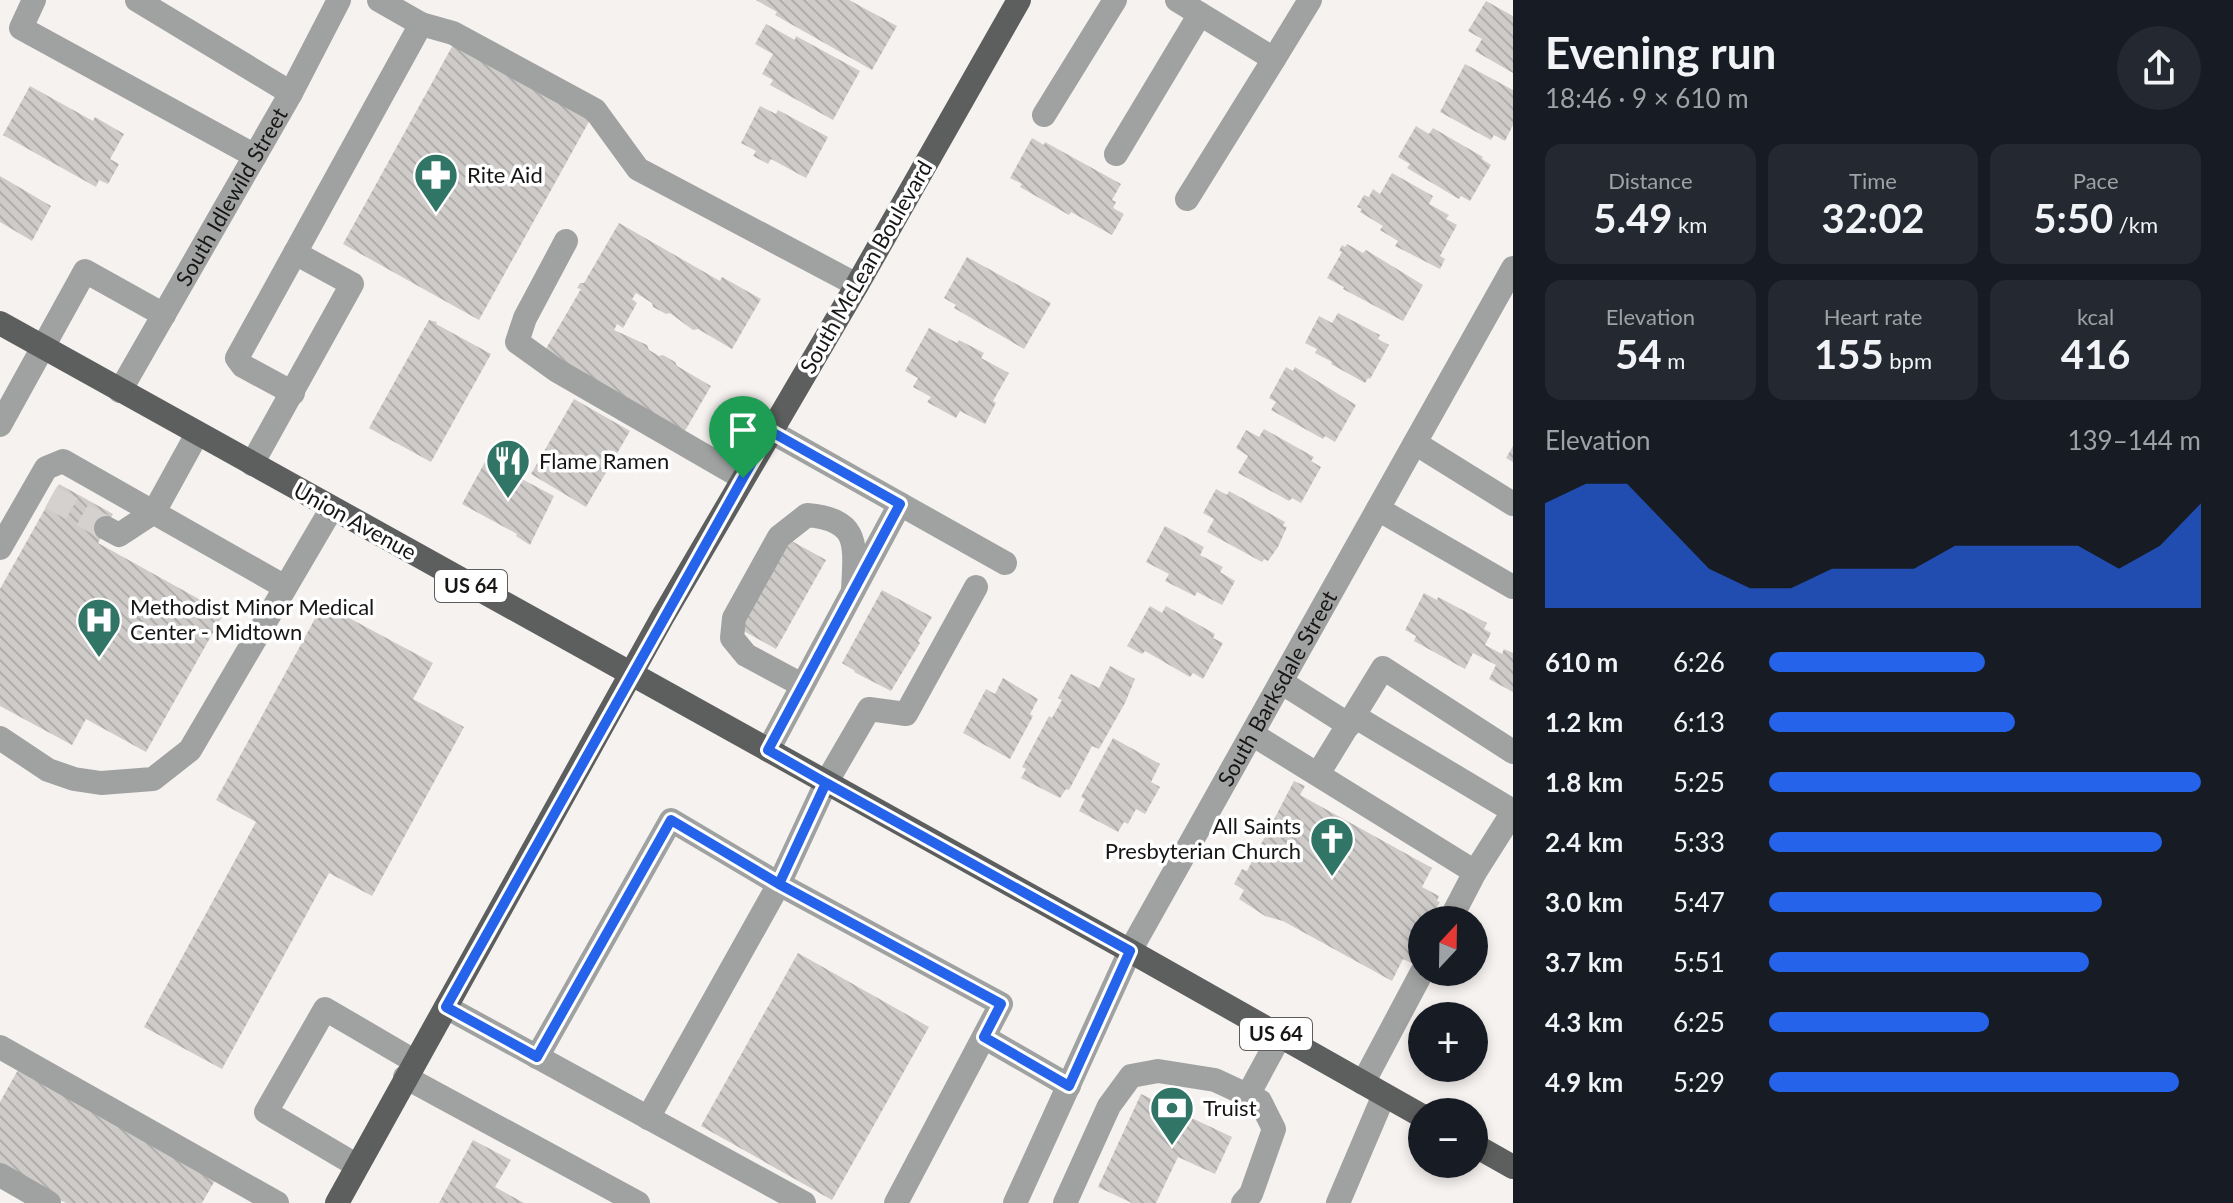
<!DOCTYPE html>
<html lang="en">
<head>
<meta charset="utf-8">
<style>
	:root { --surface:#171b24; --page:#242831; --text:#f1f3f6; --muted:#9ea1a6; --accent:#2563eb }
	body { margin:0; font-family:Lato,sans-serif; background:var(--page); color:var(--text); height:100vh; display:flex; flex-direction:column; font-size:30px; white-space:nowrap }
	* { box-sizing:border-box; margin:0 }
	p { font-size:26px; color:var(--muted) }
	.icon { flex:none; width:44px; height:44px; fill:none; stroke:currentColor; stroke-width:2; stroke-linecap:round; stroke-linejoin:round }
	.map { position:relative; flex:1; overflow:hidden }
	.details { display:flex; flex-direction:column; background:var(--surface); width:720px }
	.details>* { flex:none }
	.needle { width:52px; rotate:22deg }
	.controls { position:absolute; left:1408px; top:906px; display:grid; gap:16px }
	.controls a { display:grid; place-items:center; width:80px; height:80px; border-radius:50%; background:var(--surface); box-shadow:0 4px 12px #0003; font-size:40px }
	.pin { position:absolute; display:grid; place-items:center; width:68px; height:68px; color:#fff; margin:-82px -34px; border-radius:50% 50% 50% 0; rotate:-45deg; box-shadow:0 0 8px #0007 }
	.pin .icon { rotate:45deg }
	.round { display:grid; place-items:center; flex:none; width:84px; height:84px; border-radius:42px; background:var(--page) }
	.head { display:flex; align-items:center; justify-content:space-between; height:136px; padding:0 32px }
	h1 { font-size:44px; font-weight:700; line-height:60px }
	.stats { display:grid; grid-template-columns:repeat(3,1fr); gap:12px; height:136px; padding:8px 32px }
	.stats div { display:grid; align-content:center; border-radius:16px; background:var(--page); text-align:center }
	.stats b { font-size:40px; font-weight:700 }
	.stats small { font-size:22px; font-weight:400 }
	.stats p { font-size:22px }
	.chart { height:224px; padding:16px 32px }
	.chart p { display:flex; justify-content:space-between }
	.chart svg { width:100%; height:144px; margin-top:8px; fill:var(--accent); opacity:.7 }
	ul { padding:0 32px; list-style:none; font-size:26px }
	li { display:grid; grid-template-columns:128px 96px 1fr; align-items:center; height:60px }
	li i { height:20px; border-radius:10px; background:var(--accent) }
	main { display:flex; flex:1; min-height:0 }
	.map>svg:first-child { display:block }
	.building { fill:url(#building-back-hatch) }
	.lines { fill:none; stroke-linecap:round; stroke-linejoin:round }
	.minor-tunnel { stroke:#d5d1cf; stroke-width:24; stroke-dasharray:24 12; stroke-linecap:butt }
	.minor { stroke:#a0a2a1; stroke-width:24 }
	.major { stroke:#5c5f5e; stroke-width:24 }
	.route-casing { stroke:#fff; stroke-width:16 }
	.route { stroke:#2563eb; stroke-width:10 }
	.labels { text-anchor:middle; stroke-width:7; stroke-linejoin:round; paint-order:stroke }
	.shield { fill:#fff; stroke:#5d5c5b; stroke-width:2 }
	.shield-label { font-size:20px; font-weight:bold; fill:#171615 }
	.poi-label { font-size:22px; fill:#171615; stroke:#fff; text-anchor:start }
	.street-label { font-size:22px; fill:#171615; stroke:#fff }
</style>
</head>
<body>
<main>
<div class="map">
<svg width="1513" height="1203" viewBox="0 0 1513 1203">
	<defs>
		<pattern id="building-back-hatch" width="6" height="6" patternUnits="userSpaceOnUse" patternTransform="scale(2)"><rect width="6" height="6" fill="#cecbc9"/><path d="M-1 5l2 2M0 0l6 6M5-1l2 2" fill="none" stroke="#b0aeac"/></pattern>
	</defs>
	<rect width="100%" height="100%" fill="#f6f2f0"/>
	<!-- building -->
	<g class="building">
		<polygon points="756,0 849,0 897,26 872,70 775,15 777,12"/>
		<polygon points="1486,1 1513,16 1513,73 1475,51 1482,39 1468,31"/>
		<polygon points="766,24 795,40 796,36 860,71 833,120 770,85 773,80 762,74 773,54 755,44"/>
		<polygon points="454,43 591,118 479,320 343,244"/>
		<polygon points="1465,64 1513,90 1513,125 1505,141 1494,135 1491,140 1440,112"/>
		<polygon points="30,86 93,121 95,117 124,134 110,159 119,164 108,184 99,180 96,187 3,135"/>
		<polygon points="760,106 776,114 778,110 828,137 806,178 771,159 768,164 753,156 756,151 741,143"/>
		<polygon points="1416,126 1429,134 1433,128 1483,157 1482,159 1491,165 1470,201 1461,196 1459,199 1407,168 1410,164 1398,157"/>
		<polygon points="1032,138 1044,145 1045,142 1121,184 1112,200 1116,202 1113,208 1124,214 1112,235 1071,212 1069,215 1020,187 1022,184 1010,178"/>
		<polygon points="1392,173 1433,196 1429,204 1449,215 1446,219 1457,225 1440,256 1445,259 1440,269 1395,246 1398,241 1380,230 1383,226 1360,212 1362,209 1357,207 1364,195 1369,197 1373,189 1380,194"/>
		<polygon points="0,176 51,206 32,241 0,222"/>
		<polygon points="619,223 720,281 722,277 761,299 732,349 698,329 693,330 670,313 666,314 653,307 652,303 636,293 632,299 637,303 623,328 617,324 614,330 647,345 649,350 659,356 663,355 675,362 677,366 711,386 682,436 544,352 581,289 577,288 580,283 584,283"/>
		<polygon points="1347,244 1363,253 1366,250 1423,285 1403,321 1343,289 1344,287 1327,278 1342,252 1339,251 1342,245 1345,247"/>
		<polygon points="967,257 1051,303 1024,349 954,308 956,305 944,298"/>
		<polygon points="1338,313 1380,335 1378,339 1389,345 1370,379 1368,378 1365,383 1331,364 1332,362 1315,353 1317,349 1305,343 1319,316 1332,323"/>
		<polygon points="429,320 437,322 436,324 491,354 431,462 369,428"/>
		<polygon points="929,328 957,343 959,340 984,353 981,358 1009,373 993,401 996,403 985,424 960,411 956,418 927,402 931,397 913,387 918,378 905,371"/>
		<polygon points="1286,367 1293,371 1295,367 1356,405 1335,442 1325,436 1323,439 1271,410 1276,402 1269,398"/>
		<polygon points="574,399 630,431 586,507 531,474"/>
		<polygon points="1264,429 1314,457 1311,461 1321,467 1301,503 1292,498 1289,501 1238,473 1248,456 1236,448 1246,430 1259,437"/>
		<polygon points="1513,446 1513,462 1506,458"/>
		<polygon points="486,460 554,496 530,545 516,536 517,534 462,504"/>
		<polygon points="59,484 113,514 98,543 224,613 146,752 86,719 72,745 0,706 0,589"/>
		<polygon points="1216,489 1227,495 1229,491 1285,522 1283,526 1287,527 1278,547 1268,561 1264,559 1262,562 1207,532 1214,519 1203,513"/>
		<polygon points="1165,526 1204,547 1200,555 1223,567 1220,572 1235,581 1222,605 1197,592 1195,596 1165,581 1169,574 1146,562"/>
		<polygon points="790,540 826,560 776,649 740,629"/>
		<polygon points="882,590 932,617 918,641 920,643 891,691 854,672 855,671 842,663"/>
		<polygon points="1424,593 1437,600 1438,597 1487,623 1484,629 1491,633 1485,645 1502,654 1504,649 1513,653 1513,692 1489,679 1496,665 1473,653 1465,669 1414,641 1416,636 1405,630"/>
		<polygon points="323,604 433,663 413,699 464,727 372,896 329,873 222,1069 144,1027 256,822 216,800"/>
		<polygon points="1150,606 1162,613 1166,606 1215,634 1213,638 1223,643 1203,679 1193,673 1190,677 1145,651 1142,654 1127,646"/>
		<polygon points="1110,666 1135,679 1125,703 1099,749 1092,746 1069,790 1066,789 1060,798 1021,778 1026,769 1022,767 1049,716 1052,718 1062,700 1058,698 1071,674 1099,688"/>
		<polygon points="1003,678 1038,699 1030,714 1033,716 1010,759 963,733 986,689 995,694"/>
		<polygon points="1113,738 1160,764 1151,782 1160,787 1145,814 1136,809 1128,824 1124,822 1118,832 1079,811 1085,799 1081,797"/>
		<polygon points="1294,781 1305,786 1300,795 1432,868 1422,887 1439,896 1437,901 1440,902 1435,911 1432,910 1435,916 1422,920 1422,935 1416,939 1422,942 1422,954 1416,965 1403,959 1392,981 1283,921 1265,916 1239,899 1244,890 1234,884 1242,869 1247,871"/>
		<polygon points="798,953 929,1027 832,1200 701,1126"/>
		<polygon points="19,1068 217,1177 202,1203 66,1203 0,1167 0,1102"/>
		<polygon points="1141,1094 1232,1137 1215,1174 1178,1157 1156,1203 1132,1203 1098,1187"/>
		<polygon points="473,1140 511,1160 495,1187 524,1203 439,1203"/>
	</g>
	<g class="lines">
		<!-- minor-tunnel -->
		<polyline class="minor-tunnel" points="51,497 106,528"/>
		<!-- minor -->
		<g class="minor">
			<polyline points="34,0 21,28 255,156"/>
			<polyline points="137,0 291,93"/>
			<polyline points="1177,0 1274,59 1310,0"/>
			<polyline points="421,24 453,33 595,110 638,169 857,285"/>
			<polyline points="1044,115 1115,0"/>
			<polyline points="1116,154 1200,14"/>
			<polyline points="1187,199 1274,59"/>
			<polyline points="566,241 525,318 517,342 556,370 743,478"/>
			<path id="s1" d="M 120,391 L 291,93 L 339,0"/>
			<polyline points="293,393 243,366 237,358 295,253"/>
			<polyline points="0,425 85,271 164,315"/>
			<polyline points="770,431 1005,563"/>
			<polyline points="1415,443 1513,504"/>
			<polyline points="252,464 352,284 295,253 421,24 379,0"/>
			<polyline points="1378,509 1513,587"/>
			<polyline points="106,528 119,535 154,512 197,434"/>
			<polyline points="0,548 46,468 63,461 285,587"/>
			<polyline points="1281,682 1349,725"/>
			<path d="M 802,685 L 746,655 L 732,638 L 734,618 L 779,537 L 807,515 C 861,520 855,545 853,591"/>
			<polyline points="1354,716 1513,811"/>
			<polyline points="1252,734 1475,872"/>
			<polyline points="0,738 48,770 74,779 101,783 153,779 190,750 332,508"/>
			<polyline points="768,750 900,504"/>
			<polyline points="1318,774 1383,668 1513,752"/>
			<polyline points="1450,920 1475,872 1513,812"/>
			<polyline points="446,1007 804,1203"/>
			<polyline points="984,1037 1069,1086"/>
			<polyline points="0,1047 277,1203"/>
			<polyline points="537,1057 671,820 779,884 1001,1004 896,1203"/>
			<polyline points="405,1077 638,1203"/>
			<polyline points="1363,1083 1422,972"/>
			<polyline points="1248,1095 1280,1036"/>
			<polyline points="648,1118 779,884 826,783 869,709 906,714 976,587"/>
			<polyline points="356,1165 266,1112 325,1009 414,1061"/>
			<polyline points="0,1175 49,1203"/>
			<path id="s2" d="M 1015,1203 L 1130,951 L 1513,268"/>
			<polyline points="1065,1203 1109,1106 1131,1076 1158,1071 1215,1080 1260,1101 1274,1129 1251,1194 1243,1203"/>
			<polyline points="1338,1203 1384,1095"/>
		</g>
		<!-- major -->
		<g class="major">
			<polyline points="0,323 1130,951 1422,1116"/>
			<polyline points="1474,1145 1513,1167"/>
			<polyline points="337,1203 662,618 857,285 1019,0"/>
		</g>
	</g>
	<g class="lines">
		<!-- route casing -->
		<g class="route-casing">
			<polyline id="route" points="743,478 446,1007 537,1057 671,820 779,884 826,783 1130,951 1069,1086 984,1037 1001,1004 779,884 826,783 768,750 900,504 770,431 743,478"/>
		</g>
		<!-- route -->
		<use href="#route" class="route"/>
	</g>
	<!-- icons -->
	<defs>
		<g id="pharmacy-pin" transform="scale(2.3)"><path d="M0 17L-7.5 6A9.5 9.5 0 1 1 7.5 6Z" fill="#317567" stroke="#fff"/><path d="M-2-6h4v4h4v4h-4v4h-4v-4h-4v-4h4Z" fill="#fff"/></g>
		<g id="restaurant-pin" transform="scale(2.3)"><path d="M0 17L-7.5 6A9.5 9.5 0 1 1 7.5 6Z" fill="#317567" stroke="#fff"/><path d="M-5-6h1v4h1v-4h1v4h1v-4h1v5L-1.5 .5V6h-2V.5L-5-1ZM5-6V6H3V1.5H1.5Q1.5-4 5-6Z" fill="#fff"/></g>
		<g id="hospital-pin" transform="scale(2.3)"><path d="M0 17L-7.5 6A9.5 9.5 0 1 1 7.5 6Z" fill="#317567" stroke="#fff"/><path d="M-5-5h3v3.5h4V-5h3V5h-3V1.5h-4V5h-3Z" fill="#fff"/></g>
		<g id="church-pin" transform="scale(2.3)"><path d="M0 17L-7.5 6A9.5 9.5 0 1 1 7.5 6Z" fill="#317567" stroke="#fff"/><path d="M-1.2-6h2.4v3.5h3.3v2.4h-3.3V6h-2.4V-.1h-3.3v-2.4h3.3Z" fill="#fff"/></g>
		<g id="bank-pin" transform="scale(2.3)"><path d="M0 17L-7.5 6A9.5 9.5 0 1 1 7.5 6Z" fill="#317567" stroke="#fff"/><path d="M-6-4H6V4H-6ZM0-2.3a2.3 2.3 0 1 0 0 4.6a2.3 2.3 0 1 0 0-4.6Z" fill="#fff"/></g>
	</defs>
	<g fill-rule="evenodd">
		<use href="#pharmacy-pin" x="436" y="175"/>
		<use href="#restaurant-pin" x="508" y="461"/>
		<use href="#hospital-pin" x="99" y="620"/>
		<use href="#church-pin" x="1332" y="839"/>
		<use href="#bank-pin" x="1172" y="1108"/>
	</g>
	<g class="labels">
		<!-- shield labels -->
		<g class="shield">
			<rect x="435" y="570" width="72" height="32" rx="6"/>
			<rect x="1240" y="1018" width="72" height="32" rx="6"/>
		</g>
		<g class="shield-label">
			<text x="471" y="593">US 64</text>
			<text x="1276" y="1041">US 64</text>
		</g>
		<!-- poi labels -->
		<g class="poi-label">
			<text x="467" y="183">Rite Aid</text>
			<text x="539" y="469">Flame Ramen</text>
			<text x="130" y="615">Methodist Minor Medical<tspan x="130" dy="25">Center - Midtown</tspan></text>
			<text x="1301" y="834" text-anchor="end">All Saints<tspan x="1301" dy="25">Presbyterian Church</tspan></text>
			<text x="1203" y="1116">Truist</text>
		</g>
		<!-- street labels -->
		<g class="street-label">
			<text dy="8" stroke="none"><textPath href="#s1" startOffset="224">South Idlewild Street</textPath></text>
			<text transform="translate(866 267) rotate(-60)" y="8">South McLean Boulevard</text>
			<text transform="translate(355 521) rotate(29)" y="8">Union Avenue</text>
			<text dy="8" stroke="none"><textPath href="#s2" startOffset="578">South Barksdale Street</textPath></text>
		</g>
	</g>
</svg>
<div class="controls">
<a><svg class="needle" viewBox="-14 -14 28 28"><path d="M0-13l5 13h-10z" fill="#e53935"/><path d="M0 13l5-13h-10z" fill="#9ea1a6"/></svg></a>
<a>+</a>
<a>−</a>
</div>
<div class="pin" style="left:743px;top:478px;background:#1e9e55"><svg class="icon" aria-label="arrive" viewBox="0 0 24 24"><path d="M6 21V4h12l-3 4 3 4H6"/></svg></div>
</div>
<section class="details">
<div class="head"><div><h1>Evening run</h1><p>18:46 · 9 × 610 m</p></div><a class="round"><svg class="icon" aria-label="share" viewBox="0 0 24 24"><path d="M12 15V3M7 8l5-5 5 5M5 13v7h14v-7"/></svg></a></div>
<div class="stats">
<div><p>Distance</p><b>5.49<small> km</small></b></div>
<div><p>Time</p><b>32:02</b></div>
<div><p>Pace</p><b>5:50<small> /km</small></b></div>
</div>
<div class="stats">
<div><p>Elevation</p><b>54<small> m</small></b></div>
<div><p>Heart rate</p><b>155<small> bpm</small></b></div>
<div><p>kcal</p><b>416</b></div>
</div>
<div class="chart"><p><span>Elevation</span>139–144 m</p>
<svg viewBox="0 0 160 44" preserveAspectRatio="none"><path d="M0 44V12L10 6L20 6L30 19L40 32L50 38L60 38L70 32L80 32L90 32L100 25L110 25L120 25L130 25L140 32L150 25L160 12V44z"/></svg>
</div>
<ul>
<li><b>610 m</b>6:26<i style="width:50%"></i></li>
<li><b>1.2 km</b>6:13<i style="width:57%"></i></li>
<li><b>1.8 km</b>5:25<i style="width:100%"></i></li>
<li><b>2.4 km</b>5:33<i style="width:91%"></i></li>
<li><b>3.0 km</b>5:47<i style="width:77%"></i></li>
<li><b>3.7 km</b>5:51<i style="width:74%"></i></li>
<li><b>4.3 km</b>6:25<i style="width:51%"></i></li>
<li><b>4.9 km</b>5:29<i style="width:95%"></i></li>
</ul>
</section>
</main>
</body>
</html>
